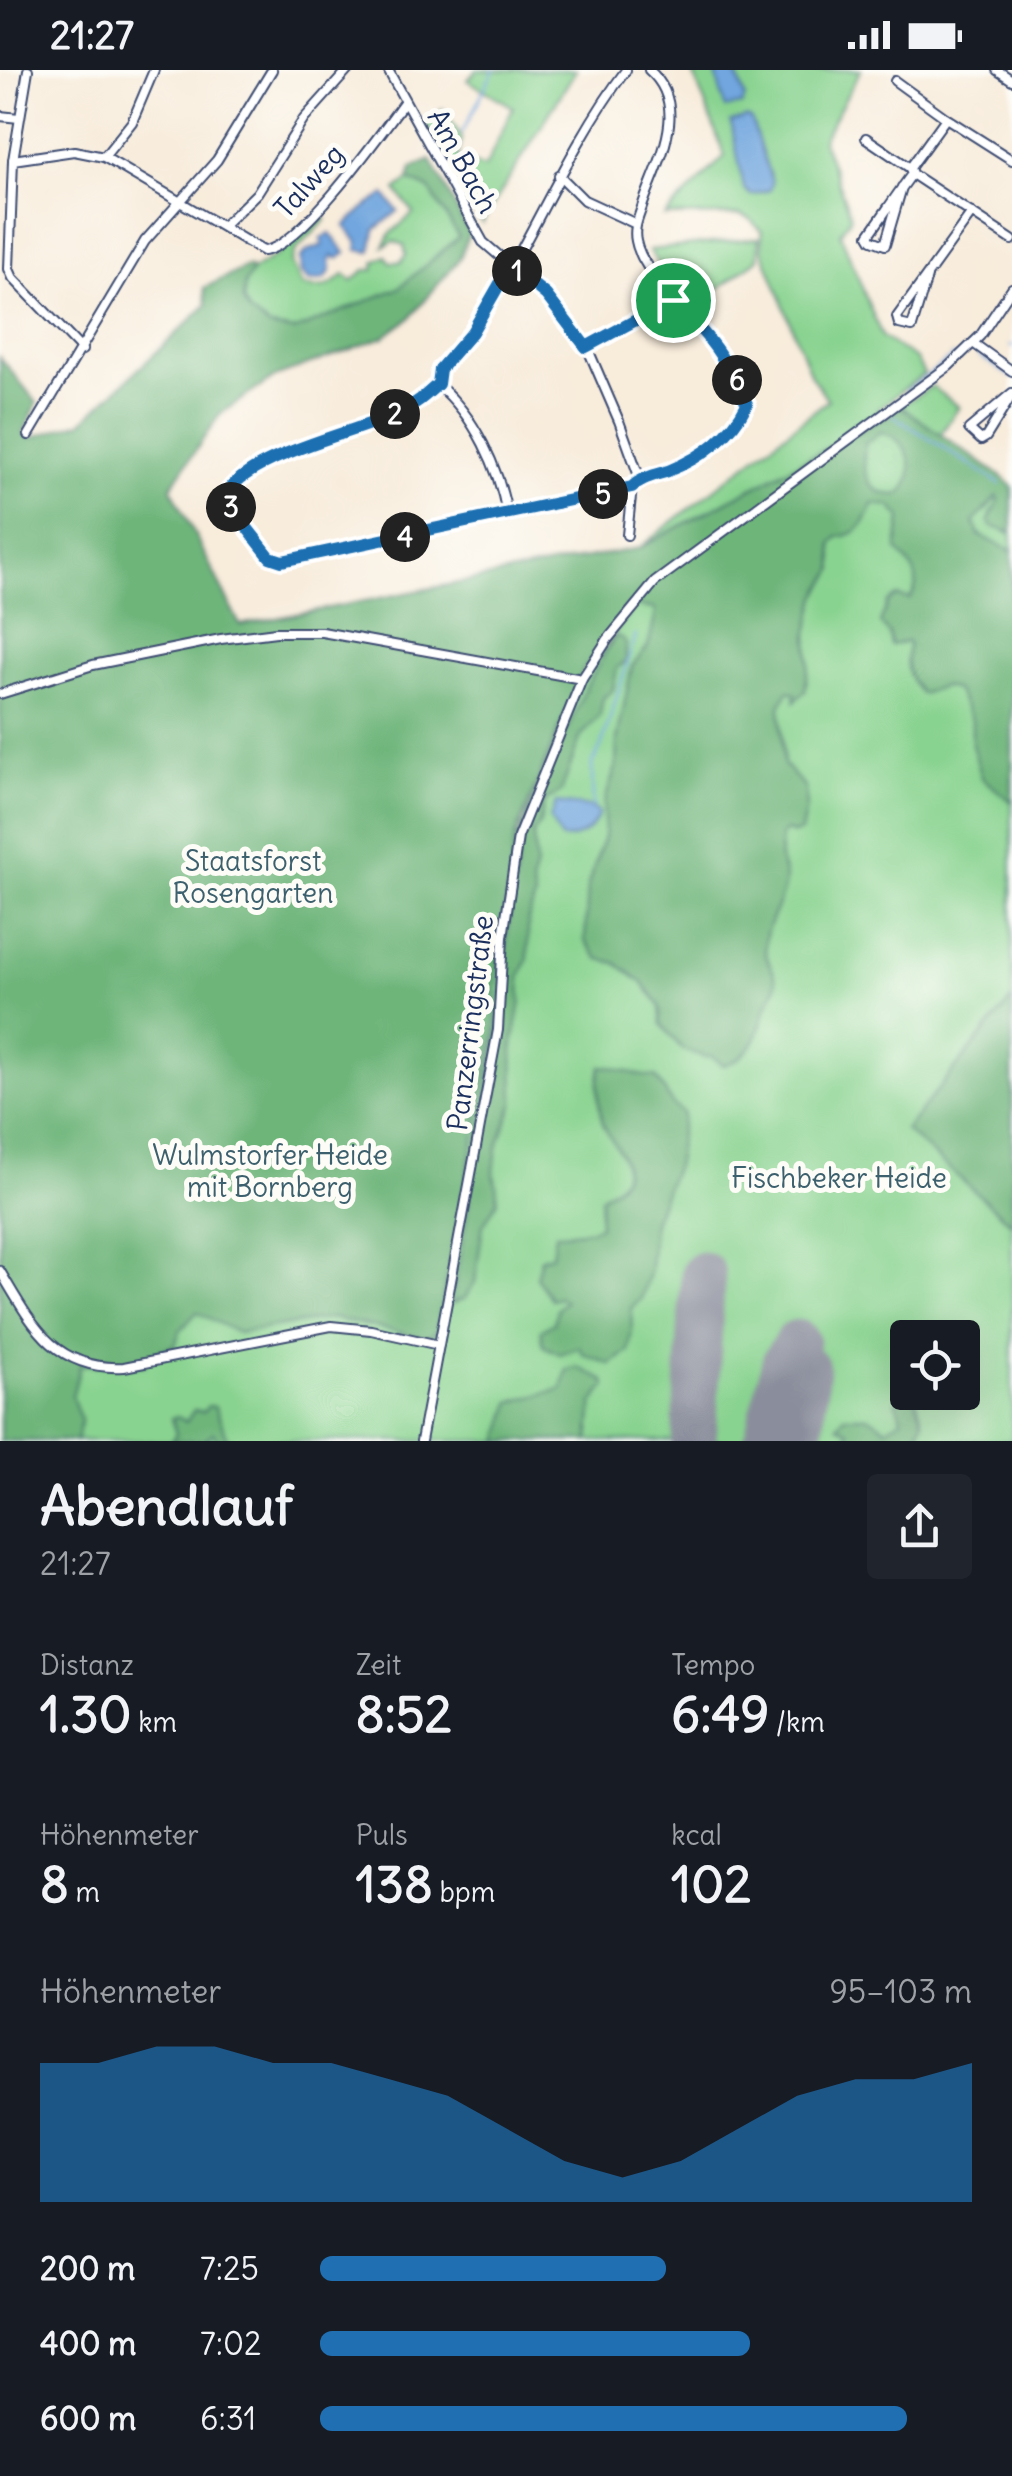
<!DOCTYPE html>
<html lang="de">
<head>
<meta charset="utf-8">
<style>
	:root { --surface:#171b24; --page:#20242c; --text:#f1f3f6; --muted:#9ea1a6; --accent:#1f6fb2 }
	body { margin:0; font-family:Delius,sans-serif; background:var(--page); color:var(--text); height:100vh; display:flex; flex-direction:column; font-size:38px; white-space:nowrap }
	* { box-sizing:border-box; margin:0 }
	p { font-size:32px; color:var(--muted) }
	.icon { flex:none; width:55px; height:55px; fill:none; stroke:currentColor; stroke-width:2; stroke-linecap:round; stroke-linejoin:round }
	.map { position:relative; height:1371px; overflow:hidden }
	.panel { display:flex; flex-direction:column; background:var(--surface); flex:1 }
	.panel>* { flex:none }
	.tools { position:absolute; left:890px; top:1250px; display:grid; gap:20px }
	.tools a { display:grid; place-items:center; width:90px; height:90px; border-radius:10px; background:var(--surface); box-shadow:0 10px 40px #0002; font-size:50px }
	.pin { position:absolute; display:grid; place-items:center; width:85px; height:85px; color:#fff; margin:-42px; border:5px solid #fff; border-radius:50%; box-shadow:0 2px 10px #0007 }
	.km { position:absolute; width:50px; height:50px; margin:-25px; border-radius:50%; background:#222; color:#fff; font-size:28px; line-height:50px; text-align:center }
	.round { display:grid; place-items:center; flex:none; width:105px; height:105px; border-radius:10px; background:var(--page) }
	.head { display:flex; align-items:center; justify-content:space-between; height:170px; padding:0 40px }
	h1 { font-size:55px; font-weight:700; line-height:75px }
	.stats { display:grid; grid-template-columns:repeat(3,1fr); gap:15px; height:170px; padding:10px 40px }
	.stats div { display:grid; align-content:center }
	.stats b { font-size:50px; font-weight:700 }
	.stats small { font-size:28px; font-weight:400 }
	.stats p { font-size:28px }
	.chart { height:280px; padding:20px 40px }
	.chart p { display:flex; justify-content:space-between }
	.chart svg { width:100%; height:180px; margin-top:10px; fill:var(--accent); opacity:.7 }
	ul { padding:0 40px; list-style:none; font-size:32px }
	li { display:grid; grid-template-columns:160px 120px 1fr; align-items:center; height:75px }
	li i { height:25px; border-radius:12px; background:var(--accent) }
	.status { display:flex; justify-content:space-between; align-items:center; height:70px; padding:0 50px; background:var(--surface); direction:ltr }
	.status svg { height:28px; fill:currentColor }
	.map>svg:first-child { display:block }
	.green { fill:#89d390; stroke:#528177; stroke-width:2.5; fill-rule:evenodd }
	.forest { fill:#6eb57a; stroke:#44726c; stroke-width:2.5; fill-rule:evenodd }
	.water { fill:#71a6de; stroke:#466a9e; stroke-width:2.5 }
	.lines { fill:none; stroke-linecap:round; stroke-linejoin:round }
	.stream { stroke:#71a6de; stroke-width:2.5 }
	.runway { stroke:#8a8e9c; stroke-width:45 }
	.minor-casing { stroke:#3c4b71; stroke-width:12 }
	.minor { stroke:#fff; stroke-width:8 }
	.route-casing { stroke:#fff; stroke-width:20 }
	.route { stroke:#1f6fb2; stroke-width:12 }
	.labels { text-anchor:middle; stroke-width:10; stroke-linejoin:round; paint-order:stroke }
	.street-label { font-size:28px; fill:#1b2f5e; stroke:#fdfcf7 }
	.park-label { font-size:28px; fill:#3c606d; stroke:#fdfcf7 }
</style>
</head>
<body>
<div class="status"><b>21:27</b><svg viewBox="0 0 49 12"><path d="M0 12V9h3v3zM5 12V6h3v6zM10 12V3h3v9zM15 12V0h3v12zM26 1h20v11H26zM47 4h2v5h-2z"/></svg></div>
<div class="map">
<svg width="1012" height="1371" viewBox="0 0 1012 1371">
	<rect width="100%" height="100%" fill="#fdfcf7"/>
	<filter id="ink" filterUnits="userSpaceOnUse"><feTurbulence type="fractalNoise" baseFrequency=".01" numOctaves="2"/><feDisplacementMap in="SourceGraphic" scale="20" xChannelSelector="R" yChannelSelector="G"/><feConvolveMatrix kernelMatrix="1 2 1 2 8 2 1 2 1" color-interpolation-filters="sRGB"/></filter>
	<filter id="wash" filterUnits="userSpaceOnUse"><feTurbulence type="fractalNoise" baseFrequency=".0048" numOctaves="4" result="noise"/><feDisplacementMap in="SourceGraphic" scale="40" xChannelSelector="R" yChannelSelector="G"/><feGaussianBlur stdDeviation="2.25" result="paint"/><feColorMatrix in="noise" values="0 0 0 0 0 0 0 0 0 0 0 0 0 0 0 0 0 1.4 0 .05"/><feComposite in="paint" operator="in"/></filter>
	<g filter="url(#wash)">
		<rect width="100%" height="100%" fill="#f8ecdb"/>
		<!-- green -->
		<g class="green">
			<polygon points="477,0 576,0 482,153 426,54 443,39 462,68 458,88 485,98 513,37 467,10"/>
			<path d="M 692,0 L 715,0 L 726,37 L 745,27 L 735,0 L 861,0 L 822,70 L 851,147 L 840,163 L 882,267 L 916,289 L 924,304 L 878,339 L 884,348 L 925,379 L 918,442 L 1012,505 L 1012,1371 L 0,1371 L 518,767 L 582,609 L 639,530 L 874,353 L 639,478 L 828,330 L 811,306 L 762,180 L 762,162 L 750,149 L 740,145 L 665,146 L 725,86 ZM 908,1268 L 962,1268 L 962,1322 L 908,1322 Z"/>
			<path d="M 409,110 L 429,118 L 459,167 L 399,218 L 294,261 L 270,257 L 250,243 L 243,230 L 245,213 L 253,200 L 277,185 L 322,145 L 326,150 L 295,181 L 291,193 L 302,216 C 322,221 330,217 345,204 L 352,211 L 365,200 L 374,200 L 375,192 L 386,186 L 391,192 L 401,192 L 406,185 L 404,175 L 394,171 L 384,176 L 391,163 L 414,143 L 396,120 Z"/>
			<polygon points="759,168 758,189 706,228 698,217 691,216 680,227 649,180"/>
			<polygon points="932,316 959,337 940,365 900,336"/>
			<path d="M 995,427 L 999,430 L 991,445 L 1006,462 L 1012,463 L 1012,481 C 997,472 972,469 975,449 L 987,439 Z"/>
		</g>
		<!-- forest -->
		<g class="forest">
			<path d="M 431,90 L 469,163 L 460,188 L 410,248 L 384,267 L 275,307 L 220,344 L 171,417 L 240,555 L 639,478 L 884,348 L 900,336 L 1005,409 L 1012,417 L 1012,463 L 991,456 L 989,450 L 999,430 L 997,426 L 974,452 L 979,465 L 1012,481 L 1012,732 L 982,708 L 972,675 L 972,651 L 956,620 L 943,616 L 921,624 C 908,608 903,596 909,575 L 907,572 L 891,575 L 889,564 L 880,553 L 888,532 L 897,526 L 910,529 C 924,507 912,497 897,480 L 901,448 L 890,436 L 873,434 C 865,453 860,465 838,467 L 832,474 L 834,500 L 817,527 L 808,563 L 809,593 L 805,621 L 795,631 L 795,623 L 788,621 L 780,636 L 784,694 L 805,718 L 806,737 L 801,761 L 794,764 L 786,761 L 781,765 C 781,772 779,781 780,788 C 781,796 786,802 785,811 C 783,835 763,854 765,878 C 765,892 777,900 776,915 C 775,926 766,934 764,944 C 759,966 748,990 723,995 L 712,986 L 706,987 L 683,980 L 661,954 L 660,936 L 643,913 L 616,893 L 599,889 L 585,871 L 588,815 L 604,767 L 604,733 L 616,697 L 617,670 L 632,596 L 648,576 L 656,543 L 655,539 L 630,535 L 583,601 L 515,766 L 496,915 L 496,960 L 436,1262 L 426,1268 L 332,1248 L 238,1263 L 197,1242 L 180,1261 L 175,1275 L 150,1285 L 145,1295 L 80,1295 L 72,1327 L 81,1350 L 76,1371 L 0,1371 L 0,287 L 37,333 L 24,363 L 30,368 L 82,352 L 207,235 L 204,218 L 247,197 L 253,200 L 245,213 L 243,231 L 250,243 L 270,257 L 294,261 L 399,218 L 459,167 L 429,119 L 409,110 L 412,98 ZM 880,362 C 908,366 922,405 900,424 C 868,428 861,401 865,374 Z"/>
			<polygon points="614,567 620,567 626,573 626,592 617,598 613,620 603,628 600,645 580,668 561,722 544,732 540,753 533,764 536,796 532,811 535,827 528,849 528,888 520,907 521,932 513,974 514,1033 497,1078 494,1101 498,1131 483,1155 475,1212 465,1228 451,1234 499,960 507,866 521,767 587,615"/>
			<polygon points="1011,930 1012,930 1012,1154 905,1060"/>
			<path d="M 601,996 C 621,997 635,1007 656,1007 L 673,1035 L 683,1043 L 676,1093 L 653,1152 L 650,1200 L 641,1229 L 631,1238 L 632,1261 L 628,1282 L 610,1294 L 583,1284 L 580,1277 L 560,1284 L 543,1276 L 541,1260 L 554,1253 L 557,1239 L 565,1231 L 559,1227 L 551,1229 L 536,1207 L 541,1188 L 552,1185 L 555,1164 L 590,1160 L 599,1156 L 601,1127 C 606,1121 615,1119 620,1112 C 636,1093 608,1070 603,1053 C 597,1033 597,1015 601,996 Z"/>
			<polygon points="578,1297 605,1311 606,1317 593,1333 589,1371 499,1371 511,1332 562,1319 567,1300"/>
			<polygon points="914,1324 923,1351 916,1371 847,1371 849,1361 838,1356 844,1346 868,1346 886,1358 902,1349 896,1332"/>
			<polygon points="208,1336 215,1337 228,1369 220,1371 213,1363 204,1371 172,1371 176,1364 172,1348 177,1346 186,1352 194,1340 203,1342"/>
		</g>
		<!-- water -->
		<g class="water">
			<polygon points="715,0 735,0 745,27 742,35 725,38"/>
			<polygon points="747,47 751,49 772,112 770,120 751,125 744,119 731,52"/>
			<polygon points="385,125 398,141 375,160 371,182 357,180 358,172 345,156 364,138"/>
			<polygon points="330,163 346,183 338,189 333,186 330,190 331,200 325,209 309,211 301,203 300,189 307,181 323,175 321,169"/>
			<path d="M 556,733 L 591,737 L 599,743 C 593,761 580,769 561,769 L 550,749 Z"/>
		</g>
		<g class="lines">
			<!-- stream -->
			<g class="stream">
				<polyline points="462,63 494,0"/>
				<polyline points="1011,277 1012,275"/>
				<polyline points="978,285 1012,307"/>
				<polyline points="907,321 954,286"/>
				<polyline points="894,346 1000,414"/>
				<polyline points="593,737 592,693 601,677 636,565"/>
			</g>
			<!-- runway -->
			<g class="runway">
				<polyline points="694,1371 703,1204"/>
				<polyline points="766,1371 784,1292 797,1272"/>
				<polyline points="800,1371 807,1298"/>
			</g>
		</g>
	</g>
	<g filter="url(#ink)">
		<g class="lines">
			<!-- minor casing -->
			<g class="minor-casing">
				<g id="minor">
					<polyline points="28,0 13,90 9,199 13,208 82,280"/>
					<polyline points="388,0 483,172 545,225 587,277 619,351 640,409"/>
					<path d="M 626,0 C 570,75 536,160 487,240 C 475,260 435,293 438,315 C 426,325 415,335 400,342 C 357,363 250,385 226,424 L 227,432 L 275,491 L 421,464 L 632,417 C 642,407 655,406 668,401 C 701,388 731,366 747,335 C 737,310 727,288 710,268 C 690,242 642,204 636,171 C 633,157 639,147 643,134 C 658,91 691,37 649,0"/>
					<polyline points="997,0 1012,10"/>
					<polyline points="895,11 946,48"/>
					<polyline points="0,46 19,48"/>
					<polyline points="866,68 910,98"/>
					<polyline points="104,87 132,52 154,0"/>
					<path d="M 13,90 L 74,81 L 104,87 L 263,181 C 299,179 381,63 404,32"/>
					<polyline points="1012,90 946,48 910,98 912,104 1012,170"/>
					<polyline points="559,105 584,130 636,154"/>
					<path d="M 902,117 L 885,175 L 872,170 L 869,165 C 884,144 897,124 912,104"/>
					<polyline points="223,156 257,123 304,49 348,0"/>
					<polyline points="927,207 912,257 899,254 897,247 972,143"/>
					<polyline points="973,273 1012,301"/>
					<polyline points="587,277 673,230"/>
					<path d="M 438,315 C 474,345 499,398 507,444"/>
					<polyline points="1012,323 969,359 981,370 986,367 1012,325"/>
					<polyline points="29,365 145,171 217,90 272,0"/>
					<polyline points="627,465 632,417"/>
					<polyline points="0,624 93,595 221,569 276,562 322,562 582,609"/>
					<path d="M 0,1201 C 31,1253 54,1301 124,1297 L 331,1256 L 371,1260 L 439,1275"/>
					<polyline points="421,1371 498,960 503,867 518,767 582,609 608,569 655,512 949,296 980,266 1012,218"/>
				</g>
			</g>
			<!-- minor -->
			<use href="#minor" class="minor"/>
		</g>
	</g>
	<g class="lines" filter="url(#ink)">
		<!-- route casing -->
		<g class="route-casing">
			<path id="route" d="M 510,196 L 546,225 L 586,277 L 673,230 C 706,262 729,292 747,334 C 731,366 701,388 668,401 C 654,406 642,407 632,417 L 282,491 L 270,487 L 227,432 L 226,424 C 251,384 356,363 400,342 C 415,335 426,325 438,314 L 440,299 L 472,262 Z"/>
		</g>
		<!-- route -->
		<use href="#route" class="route"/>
	</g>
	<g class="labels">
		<!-- street labels -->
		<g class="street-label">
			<text transform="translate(463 91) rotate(61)" y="10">Am Bach</text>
			<text transform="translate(309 111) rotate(-48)" y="10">Talweg</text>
			<text transform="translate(470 953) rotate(-83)" y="10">Panzerringstraße</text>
		</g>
		<!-- park labels -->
		<g class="park-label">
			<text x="253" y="801">Staatsforst<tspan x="253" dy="32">Rosengarten</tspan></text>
			<text x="270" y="1095">Wulmstorfer Heide<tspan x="270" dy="32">mit Bornberg</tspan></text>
			<text x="839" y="1118">Fischbeker Heide</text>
		</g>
	</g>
</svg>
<div class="tools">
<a><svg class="icon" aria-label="locate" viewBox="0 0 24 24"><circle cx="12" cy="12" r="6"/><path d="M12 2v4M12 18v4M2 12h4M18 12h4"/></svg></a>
</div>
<div class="pin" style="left:673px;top:230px;background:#1e9e55"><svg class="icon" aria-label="arrive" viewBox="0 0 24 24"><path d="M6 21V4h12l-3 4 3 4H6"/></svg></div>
<b class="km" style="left:517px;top:201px">1</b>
<b class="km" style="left:395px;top:344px">2</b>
<b class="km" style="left:231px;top:437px">3</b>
<b class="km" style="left:405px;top:467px">4</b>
<b class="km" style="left:603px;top:424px">5</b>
<b class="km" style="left:737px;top:310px">6</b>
</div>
<section class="panel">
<div class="head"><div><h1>Abendlauf</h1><p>21:27</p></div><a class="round"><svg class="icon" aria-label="share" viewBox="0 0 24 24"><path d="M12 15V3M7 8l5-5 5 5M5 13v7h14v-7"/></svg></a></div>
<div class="stats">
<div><p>Distanz</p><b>1.30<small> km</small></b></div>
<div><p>Zeit</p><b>8:52</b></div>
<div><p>Tempo</p><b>6:49<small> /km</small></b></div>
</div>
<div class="stats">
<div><p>Höhenmeter</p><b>8<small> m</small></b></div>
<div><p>Puls</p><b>138<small> bpm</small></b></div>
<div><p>kcal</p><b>102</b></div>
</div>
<div class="chart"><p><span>Höhenmeter</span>95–103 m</p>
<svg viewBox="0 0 160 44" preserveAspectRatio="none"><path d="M0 44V10L10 10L20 6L30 6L40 10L50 10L60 14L70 18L80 26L90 34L100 38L110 34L120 26L130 18L140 14L150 14L160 10V44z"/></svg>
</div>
<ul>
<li><b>200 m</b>7:25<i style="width:53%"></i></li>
<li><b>400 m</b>7:02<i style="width:66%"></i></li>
<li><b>600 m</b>6:31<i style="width:90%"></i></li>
</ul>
</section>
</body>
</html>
